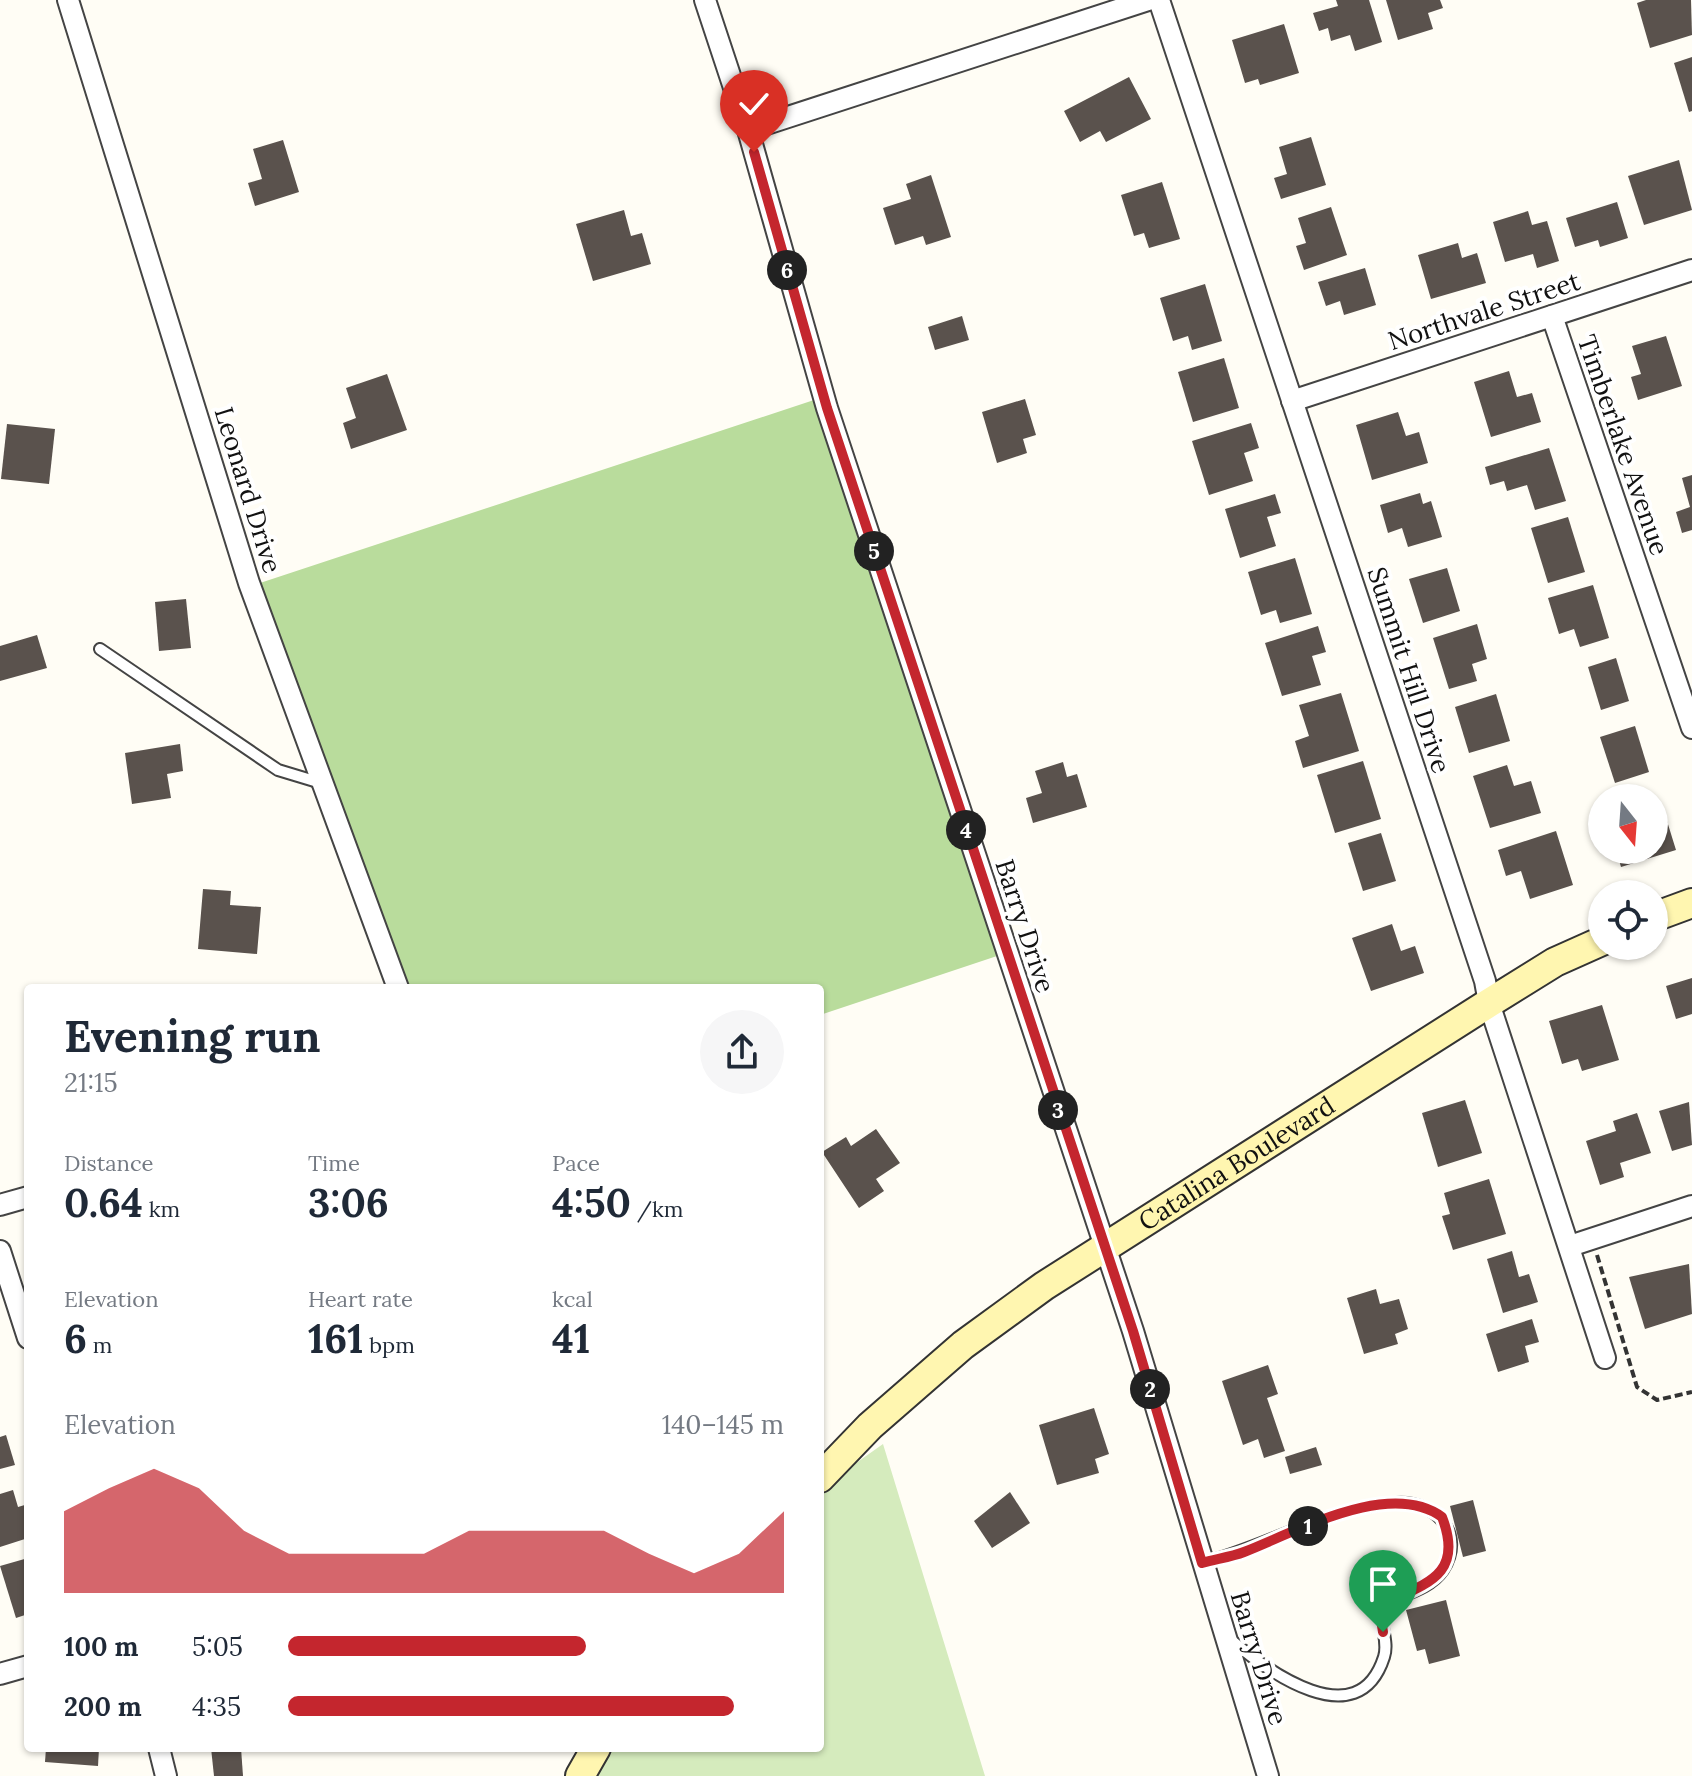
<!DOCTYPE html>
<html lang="en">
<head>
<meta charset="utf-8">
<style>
	:root { --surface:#fff; --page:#f6f6f7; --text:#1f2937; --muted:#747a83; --accent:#c4262e }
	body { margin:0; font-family:Lora,serif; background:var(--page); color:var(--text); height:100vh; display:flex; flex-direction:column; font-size:30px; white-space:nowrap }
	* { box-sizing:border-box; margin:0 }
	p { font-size:26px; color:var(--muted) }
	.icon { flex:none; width:44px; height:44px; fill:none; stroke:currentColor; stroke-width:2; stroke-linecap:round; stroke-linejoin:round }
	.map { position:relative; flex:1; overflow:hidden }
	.panel { position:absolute; left:24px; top:984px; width:800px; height:768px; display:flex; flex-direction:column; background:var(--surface); border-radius:8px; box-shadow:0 2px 6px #0004 }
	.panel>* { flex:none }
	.needle { width:52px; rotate:163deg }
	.controls { position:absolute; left:1588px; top:784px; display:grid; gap:16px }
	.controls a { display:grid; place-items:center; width:80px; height:80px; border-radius:50%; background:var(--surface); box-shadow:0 2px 6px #0004; font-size:40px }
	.pin { position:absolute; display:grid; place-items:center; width:68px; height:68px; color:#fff; margin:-82px -34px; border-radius:50% 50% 50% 0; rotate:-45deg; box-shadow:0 0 8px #0007 }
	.pin .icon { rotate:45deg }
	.km { position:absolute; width:40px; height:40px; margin:-20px; border-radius:50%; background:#222; color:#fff; font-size:22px; line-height:40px; text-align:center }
	.round { display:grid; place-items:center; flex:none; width:84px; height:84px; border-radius:42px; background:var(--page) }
	.overview { display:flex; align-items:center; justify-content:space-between; height:136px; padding:0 40px }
	h1 { font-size:44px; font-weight:800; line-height:60px }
	.metrics { display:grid; grid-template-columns:repeat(3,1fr); gap:12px; height:136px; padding:8px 40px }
	.metrics div { display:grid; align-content:center }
	.metrics b { font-size:40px; font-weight:800 }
	.metrics small { font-size:22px; font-weight:400 }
	.metrics p { font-size:22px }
	.chart { height:224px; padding:16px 40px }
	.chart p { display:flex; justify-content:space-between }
	.chart svg { width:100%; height:144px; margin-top:8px; fill:var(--accent); opacity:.7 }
	ul { padding:0 40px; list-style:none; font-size:26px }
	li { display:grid; grid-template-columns:128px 96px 1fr; align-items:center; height:60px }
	li i { height:20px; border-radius:10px; background:var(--accent) }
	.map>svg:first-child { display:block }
	.green { fill:#d5ebbd }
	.forest { fill:#b9dc9c }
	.building { fill:#5a524d }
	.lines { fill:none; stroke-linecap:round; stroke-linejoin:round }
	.lane-casing { stroke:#444; stroke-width:14 }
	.street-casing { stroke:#444; stroke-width:24 }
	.secondary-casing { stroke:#333; stroke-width:32 }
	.path { stroke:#333; stroke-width:4; stroke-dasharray:8 4; stroke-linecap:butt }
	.lane { stroke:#fff; stroke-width:10 }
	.street { stroke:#fff; stroke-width:20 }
	.secondary { stroke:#fff6b0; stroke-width:28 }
	.route-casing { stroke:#fff; stroke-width:16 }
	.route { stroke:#c4262e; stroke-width:10 }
	.labels { text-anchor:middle; stroke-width:8; stroke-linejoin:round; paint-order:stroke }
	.street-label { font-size:26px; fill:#111; stroke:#fff }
</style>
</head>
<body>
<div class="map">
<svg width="1692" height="1776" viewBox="0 0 1692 1776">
	<rect width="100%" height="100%" fill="#fffdf5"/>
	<!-- green -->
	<polygon class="green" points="883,1444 985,1776 592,1776 609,1748 820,1748 820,1493 835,1478"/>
	<!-- forest -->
	<polygon class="forest" points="814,400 997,956 820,1015 820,988 409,988 260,583"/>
	<!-- building -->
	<g class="building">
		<polygon points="1336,0 1369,0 1382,42 1355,51 1350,35 1331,41 1328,28 1319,31 1313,13 1338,6"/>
		<polygon points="1386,0 1440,0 1443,8 1428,13 1433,29 1398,40"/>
		<polygon points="1646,0 1691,0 1692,35 1650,48 1637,3"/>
		<polygon points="1284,24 1299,73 1260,85 1258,79 1245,83 1232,40"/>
		<polygon points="1692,57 1692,111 1689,112 1674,63"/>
		<polygon points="1129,77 1151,119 1106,142 1100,131 1080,142 1064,111"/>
		<polygon points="1311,137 1326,185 1281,199 1274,178 1287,174 1279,147"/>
		<polygon points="283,140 299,192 255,206 248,183 262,179 253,149"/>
		<polygon points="1679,160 1692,210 1644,225 1628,176"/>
		<polygon points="931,175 951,237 926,245 923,236 895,245 883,208 911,199 906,184"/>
		<polygon points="1162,182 1180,239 1149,248 1144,233 1134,236 1121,195"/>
		<polygon points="1617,202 1628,238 1600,247 1598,240 1575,247 1566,218"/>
		<polygon points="1331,207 1347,255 1304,270 1296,246 1306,243 1298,218"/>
		<polygon points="624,210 631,236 642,233 651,264 593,281 576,224"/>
		<polygon points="1528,211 1532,225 1547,221 1559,261 1537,268 1533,254 1505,262 1493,222"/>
		<polygon points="1458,243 1462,258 1477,253 1486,283 1431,299 1418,255"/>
		<polygon points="1365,268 1376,305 1344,315 1340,301 1326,306 1318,282"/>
		<polygon points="1205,284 1222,341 1192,350 1188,336 1173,341 1160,298"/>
		<polygon points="962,316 969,340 935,350 928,327"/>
		<polygon points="1666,336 1682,386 1638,400 1631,377 1641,374 1632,346"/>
		<polygon points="1224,358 1239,408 1193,422 1178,372"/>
		<polygon points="1509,371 1517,397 1532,393 1541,422 1491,437 1474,382"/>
		<polygon points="387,374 407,430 351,449 343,423 356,418 346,388"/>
		<polygon points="1025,399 1036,435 1023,439 1027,453 997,463 982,412"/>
		<polygon points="1398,412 1406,436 1419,432 1428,463 1372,480 1356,425"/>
		<polygon points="1251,423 1259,448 1244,453 1253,481 1209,495 1192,441"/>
		<polygon points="7,424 55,429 49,484 1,479"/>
		<polygon points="1549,448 1566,501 1535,510 1527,485 1507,491 1504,481 1490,485 1485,467"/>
		<polygon points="1692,475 1692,530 1682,533 1676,512 1690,507 1682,478"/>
		<polygon points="1420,493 1423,504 1431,501 1442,537 1408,547 1402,528 1388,533 1380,505"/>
		<polygon points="1275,494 1281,513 1267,517 1276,546 1240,558 1225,509"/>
		<polygon points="1568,517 1585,572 1548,583 1531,528"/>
		<polygon points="1295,558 1312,614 1280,623 1276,610 1261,615 1248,572"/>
		<polygon points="1447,568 1460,611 1423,623 1409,579"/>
		<polygon points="1593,585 1609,638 1580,647 1574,629 1559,634 1548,598"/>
		<polygon points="186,599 191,648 159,651 155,602"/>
		<polygon points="1477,624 1487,659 1472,664 1477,681 1449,689 1433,638"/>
		<polygon points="1318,626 1326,652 1312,656 1321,685 1282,696 1265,643"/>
		<polygon points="37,635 47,668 0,681 0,646"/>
		<polygon points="1616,658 1629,701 1601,710 1588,667"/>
		<polygon points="1341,693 1359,751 1303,768 1295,741 1309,736 1299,705"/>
		<polygon points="1496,694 1510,741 1469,753 1455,707"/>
		<polygon points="1635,726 1649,772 1615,783 1600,737"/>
		<polygon points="180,744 183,771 167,774 171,798 132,804 125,753"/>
		<polygon points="1363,761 1381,819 1335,833 1317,775"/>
		<polygon points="1063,762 1067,777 1077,774 1087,807 1033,823 1026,798 1042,793 1035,771"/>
		<polygon points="1507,765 1514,786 1531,781 1541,813 1490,828 1473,776"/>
		<polygon points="1662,805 1676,850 1621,867 1616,850 1654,850 1654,808"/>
		<polygon points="1556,831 1573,885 1530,899 1521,871 1506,876 1498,850"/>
		<polygon points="1381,833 1396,881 1363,891 1348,843"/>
		<polygon points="203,889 231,891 230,905 261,907 257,954 198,949"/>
		<polygon points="1392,924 1401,951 1415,946 1424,973 1371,991 1352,938"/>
		<polygon points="1692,978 1692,1014 1676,1019 1666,986"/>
		<polygon points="1602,1005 1619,1060 1582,1071 1578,1059 1562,1064 1549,1021"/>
		<polygon points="1465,1100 1482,1153 1438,1167 1422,1113"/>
		<polygon points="1689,1102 1692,1145 1672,1151 1659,1111"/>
		<polygon points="1637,1113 1651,1153 1620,1163 1624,1177 1600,1185 1586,1141 1616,1131 1613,1121"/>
		<polygon points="876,1129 900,1163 876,1179 884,1191 859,1208 822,1152 846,1137 851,1146"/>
		<polygon points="1489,1179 1506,1234 1453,1250 1442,1216 1450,1214 1444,1193"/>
		<polygon points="1512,1251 1519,1277 1529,1274 1538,1302 1503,1313 1487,1259"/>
		<polygon points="1689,1264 1692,1314 1645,1329 1629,1277"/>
		<polygon points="1376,1289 1380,1304 1399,1299 1408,1329 1395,1334 1398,1344 1364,1354 1347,1298"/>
		<polygon points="1532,1319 1539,1342 1525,1346 1529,1362 1498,1372 1486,1334"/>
		<polygon points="1268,1365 1278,1394 1267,1398 1285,1451 1264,1458 1258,1439 1243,1445 1222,1381"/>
		<polygon points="1094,1408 1109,1454 1095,1459 1099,1473 1057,1485 1039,1425"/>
		<polygon points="6,1435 15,1465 0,1469 0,1437"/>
		<polygon points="1316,1447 1322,1465 1290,1474 1285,1457"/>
		<polygon points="13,1490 18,1507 28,1504 28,1538 0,1547 0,1494"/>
		<polygon points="1010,1492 1030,1523 992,1548 974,1521"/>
		<polygon points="1473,1500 1486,1551 1463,1557 1450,1506"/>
		<polygon points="28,1558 28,1614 16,1618 0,1566"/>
		<polygon points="1446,1600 1460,1656 1429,1664 1425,1649 1417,1651 1406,1610"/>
		<polygon points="46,1748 99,1748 98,1766 45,1762"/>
		<polygon points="211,1748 241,1748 243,1776 214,1776"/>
	</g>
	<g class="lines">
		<!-- lane casing -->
		<g class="lane-casing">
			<g id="lane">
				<polyline points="100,649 278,770 321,783"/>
				<path d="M 1202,1563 C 1267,1547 1328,1507 1396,1503 C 1434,1500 1467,1533 1443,1570 C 1430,1589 1405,1594 1385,1603 C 1376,1621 1390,1639 1384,1657 C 1358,1738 1267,1671 1230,1639"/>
			</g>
		</g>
		<!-- street casing -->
		<g class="street-casing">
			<g id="street">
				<polyline points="68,0 249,583 398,988"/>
				<polyline points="705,0 748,130 827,408 1133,1331 1268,1776"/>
				<polyline points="1159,0 1485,981 1489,1003 1605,1358"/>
				<polyline points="748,130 1148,0"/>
				<polyline points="1552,316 1692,728"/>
				<polyline points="1292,401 1692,270"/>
				<polyline points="0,1205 28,1197"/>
				<polyline points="1570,1246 1692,1206"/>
				<polyline points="0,1251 28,1338"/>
				<polyline points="0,1674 28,1666"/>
				<polyline points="159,1748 166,1776"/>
			</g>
		</g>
		<!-- secondary casing -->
		<g class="secondary-casing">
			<g id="secondary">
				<polyline points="1654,917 1692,903"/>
				<path id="s1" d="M 820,1478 L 870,1426 L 963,1345 L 1044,1286 L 1489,1003 L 1555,962 L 1602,941"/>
				<polyline points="580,1776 596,1748"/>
			</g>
		</g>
		<!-- path -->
		<polyline class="path" points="1597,1255 1637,1387 1657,1400 1692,1392"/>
		<!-- lane -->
		<use href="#lane" class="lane"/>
		<!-- street -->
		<use href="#street" class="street"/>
		<!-- secondary -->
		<use href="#secondary" class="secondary"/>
	</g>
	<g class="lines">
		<!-- route casing -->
		<g class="route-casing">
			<path id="route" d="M 754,152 L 827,408 L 1133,1331 L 1202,1563 C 1216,1559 1231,1557 1244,1552 C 1298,1531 1390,1479 1442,1517 C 1464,1574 1428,1583 1385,1603 L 1380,1613 L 1383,1632"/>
		</g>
		<!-- route -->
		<use href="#route" class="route"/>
	</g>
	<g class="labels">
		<!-- street labels -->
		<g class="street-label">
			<text transform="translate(1484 311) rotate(-18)" y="9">Northvale Street</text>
			<text transform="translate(1623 445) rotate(71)" y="9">Timberlake Avenue</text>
			<text transform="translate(248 490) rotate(73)" y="9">Leonard Drive</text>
			<text transform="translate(1409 670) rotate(72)" y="9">Summit Hill Drive</text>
			<text transform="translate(1025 926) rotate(72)" y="9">Barry Drive</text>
			<text dy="9" stroke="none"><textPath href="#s1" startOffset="524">Catalina Boulevard</textPath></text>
			<text transform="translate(1259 1658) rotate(73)" y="9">Barry Drive</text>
		</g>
	</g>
</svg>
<div class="controls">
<a><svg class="needle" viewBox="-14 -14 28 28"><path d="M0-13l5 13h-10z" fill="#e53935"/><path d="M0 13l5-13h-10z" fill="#747a83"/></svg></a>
<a><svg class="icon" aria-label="locate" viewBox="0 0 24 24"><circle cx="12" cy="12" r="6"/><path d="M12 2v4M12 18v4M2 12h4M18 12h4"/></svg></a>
</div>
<div class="pin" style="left:1383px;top:1632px;background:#1e9e55"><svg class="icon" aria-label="arrive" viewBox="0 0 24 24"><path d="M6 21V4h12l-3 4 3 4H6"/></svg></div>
<div class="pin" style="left:754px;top:152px;background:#d93025"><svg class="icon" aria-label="check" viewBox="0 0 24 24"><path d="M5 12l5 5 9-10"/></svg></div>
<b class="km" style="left:1308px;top:1526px">1</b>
<b class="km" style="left:1150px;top:1389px">2</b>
<b class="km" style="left:1058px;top:1110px">3</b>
<b class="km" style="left:966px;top:830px">4</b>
<b class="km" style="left:874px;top:551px">5</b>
<b class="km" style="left:787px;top:270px">6</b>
<section class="panel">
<div class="overview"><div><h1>Evening run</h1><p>21:15</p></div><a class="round"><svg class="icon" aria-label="share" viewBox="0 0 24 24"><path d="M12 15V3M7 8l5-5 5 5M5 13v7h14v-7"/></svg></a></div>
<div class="metrics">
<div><p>Distance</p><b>0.64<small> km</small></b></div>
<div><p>Time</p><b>3:06</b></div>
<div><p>Pace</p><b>4:50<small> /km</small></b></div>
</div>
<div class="metrics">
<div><p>Elevation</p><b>6<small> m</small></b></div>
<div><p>Heart rate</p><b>161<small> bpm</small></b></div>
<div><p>kcal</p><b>41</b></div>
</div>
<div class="chart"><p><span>Elevation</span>140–145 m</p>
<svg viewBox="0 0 160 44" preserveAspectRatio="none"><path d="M0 44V19L10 12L20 6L30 12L40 25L50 32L60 32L70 32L80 32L90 25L100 25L110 25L120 25L130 32L140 38L150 32L160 19V44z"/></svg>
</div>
<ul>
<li><b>100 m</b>5:05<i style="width:60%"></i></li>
<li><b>200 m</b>4:35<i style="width:90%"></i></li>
</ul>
</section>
</div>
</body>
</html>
